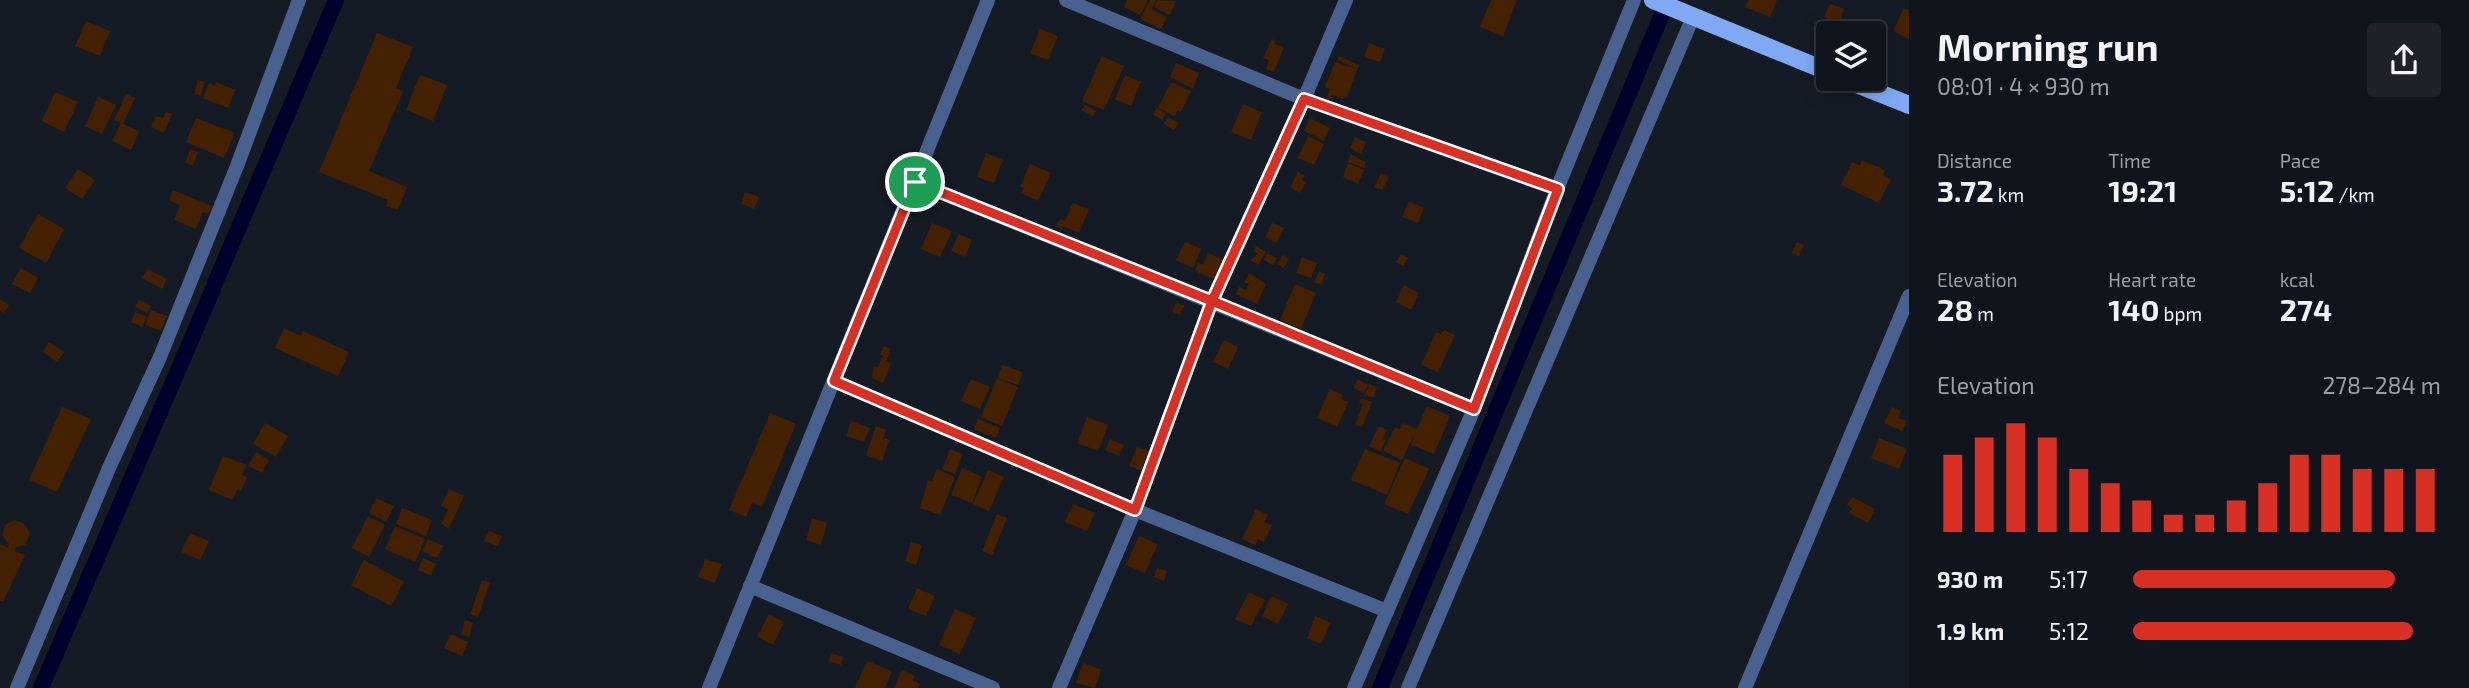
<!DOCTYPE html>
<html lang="en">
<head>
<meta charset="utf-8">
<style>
	:root { --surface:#10141c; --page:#1e2129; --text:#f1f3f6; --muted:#9c9ea3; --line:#30333b; --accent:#d93025 }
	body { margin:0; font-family:"Exo 2",sans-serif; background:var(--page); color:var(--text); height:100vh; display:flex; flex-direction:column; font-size:26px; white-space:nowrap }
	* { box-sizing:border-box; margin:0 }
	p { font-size:23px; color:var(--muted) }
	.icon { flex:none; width:38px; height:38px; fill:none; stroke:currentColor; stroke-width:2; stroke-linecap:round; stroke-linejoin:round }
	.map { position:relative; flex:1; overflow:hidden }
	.sheet { display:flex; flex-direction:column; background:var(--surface); width:560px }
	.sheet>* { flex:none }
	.buttons { position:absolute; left:1816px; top:21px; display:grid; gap:14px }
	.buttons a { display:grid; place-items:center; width:70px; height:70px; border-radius:7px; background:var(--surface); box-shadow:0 4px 18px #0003,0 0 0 2px var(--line); font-size:35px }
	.pin { position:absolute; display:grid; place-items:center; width:60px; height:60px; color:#fff; margin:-30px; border:4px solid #fff; border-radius:50%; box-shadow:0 2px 7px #0007 }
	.round { display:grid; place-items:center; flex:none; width:74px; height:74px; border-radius:7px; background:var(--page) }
	.headline { display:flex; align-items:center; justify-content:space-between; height:119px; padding:0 28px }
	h1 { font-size:38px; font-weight:700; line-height:52px }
	.metrics { display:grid; grid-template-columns:repeat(3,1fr); gap:10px; height:119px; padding:7px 28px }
	.metrics div { display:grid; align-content:center }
	.metrics b { font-size:30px; font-weight:700 }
	.metrics small { font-size:19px; font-weight:400 }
	.metrics p { font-size:19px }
	.chart { height:196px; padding:14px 28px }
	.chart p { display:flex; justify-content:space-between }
	.chart svg { width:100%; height:126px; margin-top:7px; stroke:var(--accent); stroke-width:6 }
	ul { padding:0 28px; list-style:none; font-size:23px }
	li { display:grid; grid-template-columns:112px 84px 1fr; align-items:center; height:52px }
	li i { height:18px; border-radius:9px; background:var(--accent) }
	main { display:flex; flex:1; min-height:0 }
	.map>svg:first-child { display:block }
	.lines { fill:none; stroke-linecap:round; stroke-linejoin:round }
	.canal { stroke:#00012b; stroke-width:16 }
	.building { fill:#442102 }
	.minor { stroke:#48618e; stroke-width:14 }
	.major { stroke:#7fa9f3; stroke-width:18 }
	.route-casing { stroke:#fff; stroke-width:14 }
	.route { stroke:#d93025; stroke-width:9 }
</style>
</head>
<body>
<main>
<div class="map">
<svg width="1909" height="688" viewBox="0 0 1909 688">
	<rect width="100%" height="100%" fill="#151b25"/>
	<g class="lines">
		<!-- canal -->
		<g class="canal">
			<polyline points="215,283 336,0"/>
			<polyline points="41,688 213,289"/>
			<polyline points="1380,688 1668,0"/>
		</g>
	</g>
	<!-- building -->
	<g class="building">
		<polygon points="1127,0 1148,0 1140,15 1124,7"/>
		<polygon points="1150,0 1156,0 1152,9 1167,17 1161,29 1140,19"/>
		<polygon points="1157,0 1176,1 1170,15 1154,7"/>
		<polygon points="1491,0 1517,0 1503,36 1480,27"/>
		<polygon points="1748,0 1777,0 1770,17 1745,7"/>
		<polygon points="1830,4 1844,9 1839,23 1824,17"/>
		<polygon points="1904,8 1909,10 1909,39 1893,31"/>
		<polygon points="86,21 110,31 100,56 75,46"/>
		<polygon points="1040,29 1058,36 1048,60 1030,53"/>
		<polygon points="377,33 413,47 396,88 403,91 369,171 407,187 398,210 386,206 388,200 319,172"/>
		<polygon points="1272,39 1276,41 1274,44 1284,47 1274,72 1266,69 1269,60 1263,58"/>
		<polygon points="1369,43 1385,49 1380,62 1364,57"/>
		<polygon points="1102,56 1124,66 1104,110 1082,101"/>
		<polygon points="1339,56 1359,65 1347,97 1344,96 1343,99 1332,95 1330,100 1326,99 1330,89 1325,87 1335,62 1357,69 1337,60"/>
		<polygon points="1176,63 1199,73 1193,89 1170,77"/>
		<polygon points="420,75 447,85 433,121 406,110"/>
		<polygon points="1125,75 1141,82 1131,106 1115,99"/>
		<polygon points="198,80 205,82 201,96 194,94"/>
		<polygon points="216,82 235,90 228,108 203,98 209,83 215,86"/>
		<polygon points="1171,82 1191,91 1181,112 1177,111 1175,116 1158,108"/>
		<polygon points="55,92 78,102 64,132 42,121"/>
		<polygon points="126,94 135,98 123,124 139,131 131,150 112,141 121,123 114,120"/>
		<polygon points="98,97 116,105 102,134 85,126"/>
		<polygon points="1243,104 1262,112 1251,140 1231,132"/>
		<polygon points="1085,105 1096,111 1093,116 1082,110"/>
		<polygon points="1157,108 1166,113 1162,120 1153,114"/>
		<polygon points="166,112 172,114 164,133 151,127 156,116 163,118"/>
		<polygon points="1168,117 1179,123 1174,130 1164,124"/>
		<polygon points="196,118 235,133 224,158 186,142"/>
		<polygon points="1310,118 1330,128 1324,141 1304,131"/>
		<polygon points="1308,136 1324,144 1314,165 1298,158"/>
		<polygon points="1355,137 1366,142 1361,154 1350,148"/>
		<polygon points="190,149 198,152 193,165 185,163"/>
		<polygon points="986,153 1003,160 994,183 977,177"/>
		<polygon points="1351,154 1366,163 1364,168 1348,162"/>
		<polygon points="1862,160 1885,170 1883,175 1891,179 1879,203 1841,185 1852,162 1860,165"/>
		<polygon points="1348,163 1364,170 1358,184 1343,177"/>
		<polygon points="1030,164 1051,173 1038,201 1021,193 1024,188 1020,187"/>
		<polygon points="78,169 95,180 82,199 65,188"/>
		<polygon points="1298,172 1305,176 1302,180 1306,182 1300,193 1290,188"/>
		<polygon points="1381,173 1389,177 1382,190 1374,187"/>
		<polygon points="173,190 212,206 208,214 203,212 196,229 174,220 180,205 169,200"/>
		<polygon points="745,192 759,197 754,209 741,204"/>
		<polygon points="1409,201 1424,208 1418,223 1402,217"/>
		<polygon points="1073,203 1089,209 1079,233 1063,226 1061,229 1056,226 1060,219 1065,221"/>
		<polygon points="38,214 64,229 46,263 19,248"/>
		<polygon points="932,223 952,231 940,257 921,249"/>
		<polygon points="1272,223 1284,228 1277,243 1265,237"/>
		<polygon points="959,234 972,240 965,257 951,251"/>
		<polygon points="1185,242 1201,249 1193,268 1176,260"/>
		<polygon points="1797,242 1804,245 1799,256 1792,253"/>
		<polygon points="1256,246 1266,252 1258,265 1250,260 1258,254 1253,251"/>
		<polygon points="1208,253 1224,260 1216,280 1195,271 1198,262 1203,265"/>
		<polygon points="1267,253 1277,258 1273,265 1264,260"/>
		<polygon points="1401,254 1408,258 1403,266 1396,262"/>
		<polygon points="1283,255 1289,258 1284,268 1277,264"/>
		<polygon points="1302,257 1317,263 1311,278 1296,273"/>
		<polygon points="21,268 38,278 30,293 12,284"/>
		<polygon points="147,269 167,279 162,289 142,278"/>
		<polygon points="1319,271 1325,274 1321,285 1314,282"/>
		<polygon points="1249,273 1266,284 1257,304 1236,294 1239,287 1246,290 1249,284 1244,282"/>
		<polygon points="1295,284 1316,293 1301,329 1280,320"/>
		<polygon points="1404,285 1419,293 1411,310 1396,302"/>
		<polygon points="0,299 9,305 4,313 0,311"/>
		<polygon points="139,300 151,306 147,313 135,307"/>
		<polygon points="1177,302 1184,306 1179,315 1172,311"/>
		<polygon points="151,310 167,316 161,331 145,325"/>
		<polygon points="135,312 147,317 142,327 131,322"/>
		<polygon points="284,328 301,336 303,331 349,352 338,376 275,348"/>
		<polygon points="1444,330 1455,335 1438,372 1421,365 1436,332 1441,334"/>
		<polygon points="1224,340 1238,347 1228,369 1213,362"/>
		<polygon points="49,342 64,352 57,362 43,352"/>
		<polygon points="884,346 891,349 886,361 891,363 883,383 872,378 874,366 878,367 883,356 880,354"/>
		<polygon points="1002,365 1023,372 1018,385 998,378"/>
		<polygon points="997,378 1018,387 1002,426 981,417"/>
		<polygon points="971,379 990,387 980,409 961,401"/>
		<polygon points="1358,379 1368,385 1364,393 1353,388"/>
		<polygon points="1369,384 1377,387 1373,398 1365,395"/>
		<polygon points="1330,389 1343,395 1341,399 1348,402 1337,427 1317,418"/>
		<polygon points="1361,398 1372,402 1362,427 1355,425 1363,404 1359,403"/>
		<polygon points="1427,406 1450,416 1434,454 1411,445 1415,433 1402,460 1383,451 1395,427 1400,429 1403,423 1417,429"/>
		<polygon points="62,407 91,419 57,492 29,480"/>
		<polygon points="1892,407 1901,411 1898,418 1907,421 1902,431 1884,423"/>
		<polygon points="770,413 796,424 762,507 752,503 746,517 729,510"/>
		<polygon points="1087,417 1108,425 1098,451 1077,443"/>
		<polygon points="978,419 1000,428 996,438 974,429"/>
		<polygon points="851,421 870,428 864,442 846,436"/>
		<polygon points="265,423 288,436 276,457 253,444"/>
		<polygon points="876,426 886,430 883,438 889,440 882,461 866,455"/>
		<polygon points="1379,426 1387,430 1383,439 1386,440 1381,452 1369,446"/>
		<polygon points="1879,438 1907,449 1899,469 1871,458"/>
		<polygon points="1110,439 1124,445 1119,456 1105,450"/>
		<polygon points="1137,447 1149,451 1141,471 1129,466"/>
		<polygon points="950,449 963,454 955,474 942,469"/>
		<polygon points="1365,449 1400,463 1387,495 1351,480"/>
		<polygon points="256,452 269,460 262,473 248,466"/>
		<polygon points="223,456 246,465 242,475 247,477 241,491 237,490 233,500 209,490"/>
		<polygon points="1405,458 1429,469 1408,514 1384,504"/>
		<polygon points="962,468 982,477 972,503 951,495"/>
		<polygon points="937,469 955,477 940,515 920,508 928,480 932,481"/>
		<polygon points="988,470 1004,477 989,511 973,504"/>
		<polygon points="449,489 464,496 449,529 441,524 448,509 441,506"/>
		<polygon points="1852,497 1875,509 1868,523 1849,513 1852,508 1847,505"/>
		<polygon points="376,498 394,506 386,522 369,513"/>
		<polygon points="1073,504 1095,513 1087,531 1065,522"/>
		<polygon points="402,508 432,520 426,536 396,524"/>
		<polygon points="1256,509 1268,515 1264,522 1272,525 1264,542 1258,539 1255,545 1242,539"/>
		<polygon points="997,514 1007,518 992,555 982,551"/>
		<polygon points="368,516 385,525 369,557 352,548"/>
		<polygon points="812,518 827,523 821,545 806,540"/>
		<polygon points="15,520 25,524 30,534 25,545 16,547 15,551 25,555 3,602 0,601 0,544 8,547 9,544 2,535 6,524"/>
		<polygon points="395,526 425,539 415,562 385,549"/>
		<polygon points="489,531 502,536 498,546 484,541"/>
		<polygon points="190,533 209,541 200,560 181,552"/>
		<polygon points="1139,536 1158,544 1145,573 1126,565"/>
		<polygon points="428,539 443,546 437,558 422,551"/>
		<polygon points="911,542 922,545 916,565 905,561"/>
		<polygon points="423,558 436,564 431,576 418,570"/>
		<polygon points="705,559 722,564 715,583 698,577"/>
		<polygon points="364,560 404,582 391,606 351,585"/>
		<polygon points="1157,568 1167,571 1164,581 1154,577"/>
		<polygon points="482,580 490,583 478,617 470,614"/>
		<polygon points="917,588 935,596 926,616 908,609"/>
		<polygon points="1249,592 1265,600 1251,626 1235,619"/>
		<polygon points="1271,596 1288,604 1278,624 1262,616"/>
		<polygon points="955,609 976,618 960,654 939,645"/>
		<polygon points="769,614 784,622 773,645 757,637"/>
		<polygon points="1315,616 1331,623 1321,644 1307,638"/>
		<polygon points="465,620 473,623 469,637 461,634"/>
		<polygon points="451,634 468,642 462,656 444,648"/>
		<polygon points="831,653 843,657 841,665 829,661"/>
		<polygon points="867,661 892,671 885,688 855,688"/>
		<polygon points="1083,663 1101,670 1095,688 1076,683"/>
		<polygon points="902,670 915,676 913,681 920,684 918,688 894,688"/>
	</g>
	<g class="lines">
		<!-- minor -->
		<g class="minor">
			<polyline points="1066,0 1304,99 1557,189"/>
			<polyline points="915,182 1474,409"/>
			<polyline points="834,381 1135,510 1387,611"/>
			<polyline points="750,586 993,688"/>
			<polyline points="17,688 109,468 160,357 237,166 299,0"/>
			<polyline points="709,688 988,0"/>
			<polyline points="1059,688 1135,510 1212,301 1304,99 1346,0"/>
			<polyline points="1354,688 1474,409 1557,189 1634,0"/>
			<polyline points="1408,688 1693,17"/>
			<polyline points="1745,688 1909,296"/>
		</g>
		<!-- major -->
		<g class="major">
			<polyline points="1653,0 1829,72"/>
			<polyline points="1844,79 1909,105"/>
		</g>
	</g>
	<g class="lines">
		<!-- route casing -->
		<g class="route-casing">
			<polyline id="route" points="915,182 834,381 1135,510 1212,301 1474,409 1558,189 1304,99 1212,301 915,182"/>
		</g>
		<!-- route -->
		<use href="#route" class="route"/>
	</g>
</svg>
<div class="buttons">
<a><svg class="icon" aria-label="layers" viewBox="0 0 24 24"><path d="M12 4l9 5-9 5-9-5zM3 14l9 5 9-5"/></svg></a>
</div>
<div class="pin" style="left:915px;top:182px;background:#1e9e55"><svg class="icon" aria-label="arrive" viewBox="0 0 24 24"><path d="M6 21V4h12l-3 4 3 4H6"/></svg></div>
</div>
<section class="sheet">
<div class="headline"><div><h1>Morning run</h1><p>08:01 · 4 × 930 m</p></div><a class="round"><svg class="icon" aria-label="share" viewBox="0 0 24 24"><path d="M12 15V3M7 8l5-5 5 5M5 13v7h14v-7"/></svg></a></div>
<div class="metrics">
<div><p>Distance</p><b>3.72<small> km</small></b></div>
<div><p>Time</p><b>19:21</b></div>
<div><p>Pace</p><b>5:12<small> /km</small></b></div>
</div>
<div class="metrics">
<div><p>Elevation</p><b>28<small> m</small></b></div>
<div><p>Heart rate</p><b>140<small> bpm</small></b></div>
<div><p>kcal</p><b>274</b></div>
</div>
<div class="chart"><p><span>Elevation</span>278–284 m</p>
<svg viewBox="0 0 160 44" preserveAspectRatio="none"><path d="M5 44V17M15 44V11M25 44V6M35 44V11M45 44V22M55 44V27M65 44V33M75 44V38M85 44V38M95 44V33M105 44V27M115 44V17M125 44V17M135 44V22M145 44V22M155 44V22"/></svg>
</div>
<ul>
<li><b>930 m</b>5:17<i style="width:85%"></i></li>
<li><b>1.9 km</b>5:12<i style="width:91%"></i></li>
</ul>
</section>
</main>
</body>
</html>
